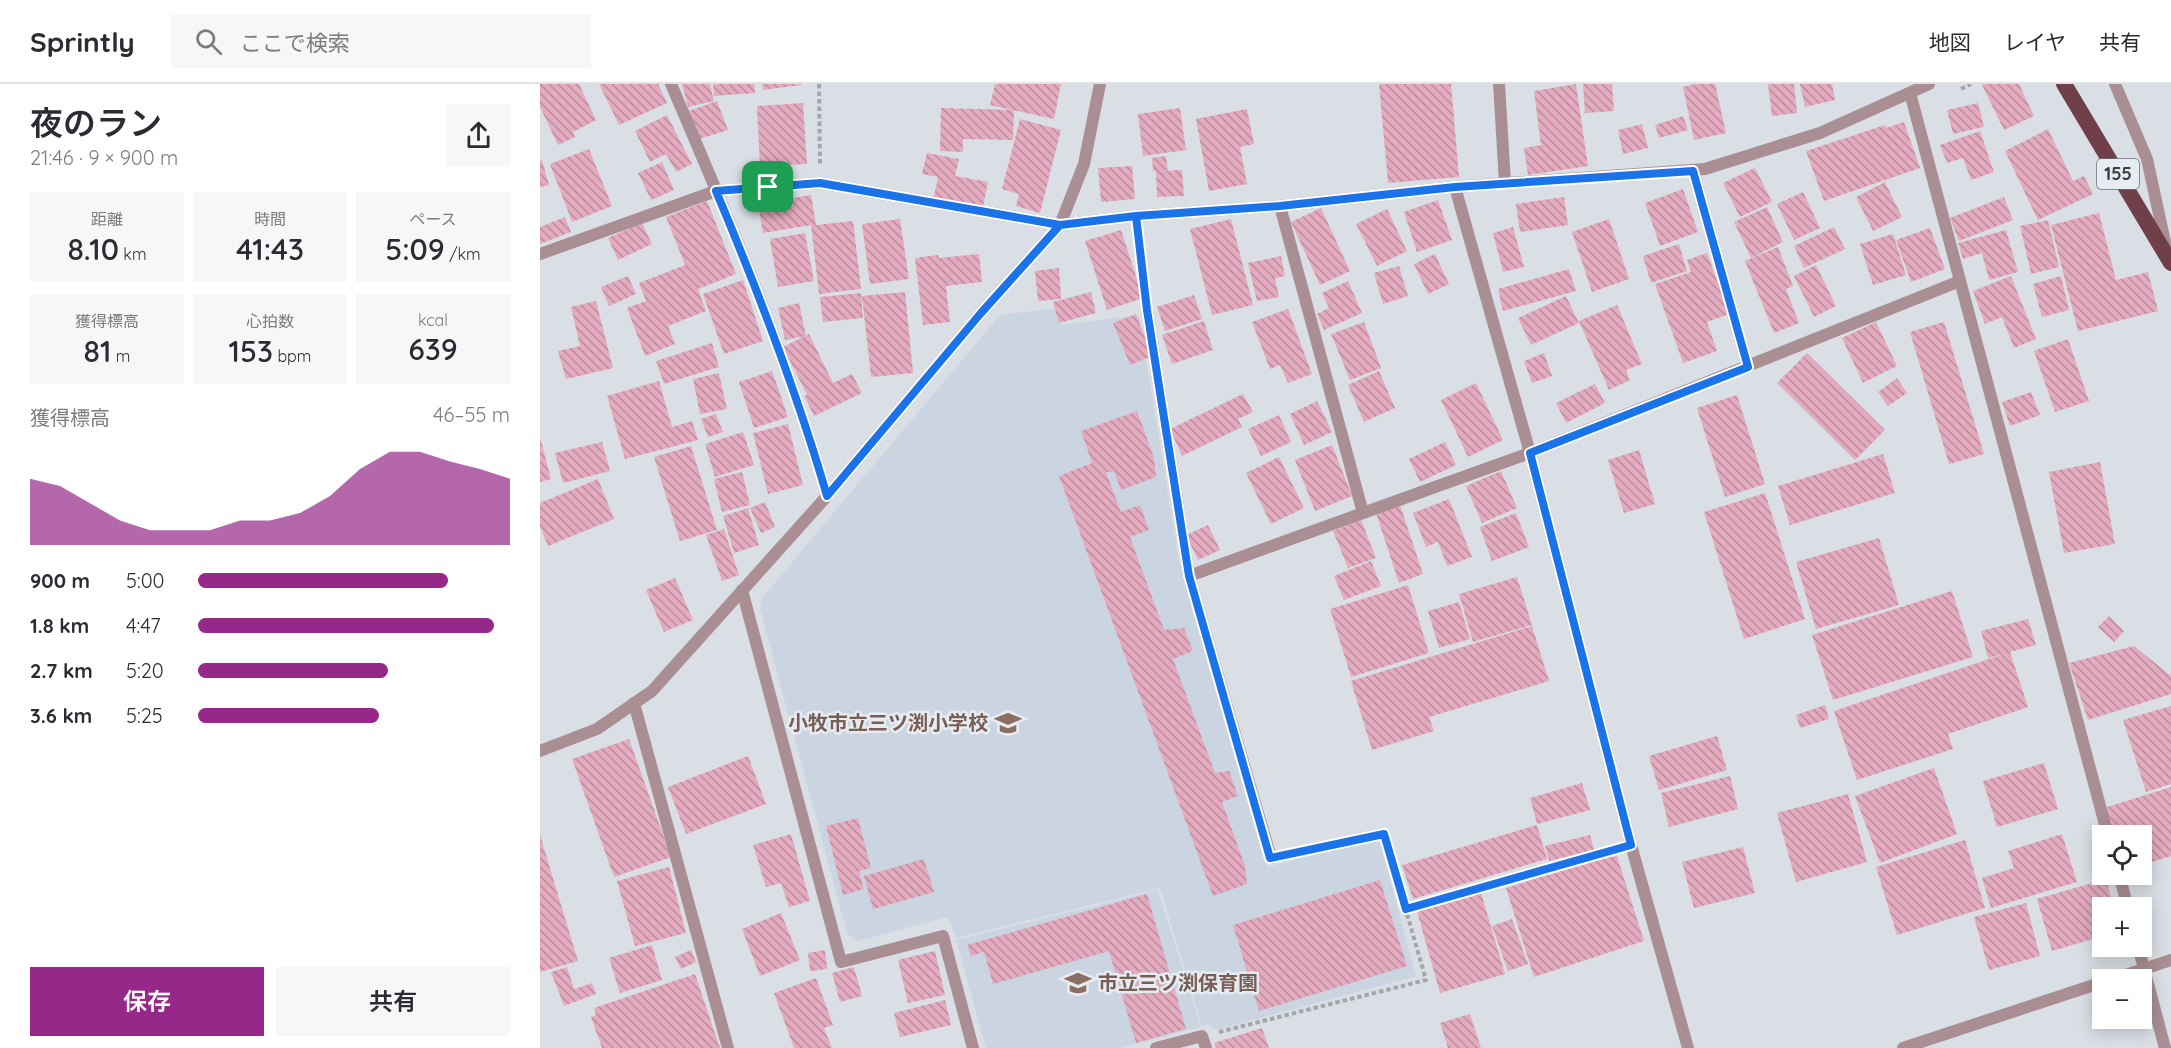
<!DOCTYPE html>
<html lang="ja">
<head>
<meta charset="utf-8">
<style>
	:root { --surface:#fff; --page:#f7f7f7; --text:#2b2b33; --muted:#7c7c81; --line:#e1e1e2; --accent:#962889 }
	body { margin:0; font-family:Quicksand,"Noto Sans JP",sans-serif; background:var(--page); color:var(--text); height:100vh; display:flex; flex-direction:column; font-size:22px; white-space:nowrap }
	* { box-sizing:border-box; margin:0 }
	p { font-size:20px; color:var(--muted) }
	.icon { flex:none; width:33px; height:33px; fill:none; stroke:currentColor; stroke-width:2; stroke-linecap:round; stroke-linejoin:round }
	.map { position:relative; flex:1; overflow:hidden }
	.details { display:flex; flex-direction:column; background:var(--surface); width:540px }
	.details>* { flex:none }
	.buttons { position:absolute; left:1552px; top:741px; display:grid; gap:12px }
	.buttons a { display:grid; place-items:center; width:60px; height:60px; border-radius:0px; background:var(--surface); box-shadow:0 3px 15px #0003; font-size:30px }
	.pin { position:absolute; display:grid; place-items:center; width:51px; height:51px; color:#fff; margin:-26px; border-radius:12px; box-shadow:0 3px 9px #0006 }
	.round { display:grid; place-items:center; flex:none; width:63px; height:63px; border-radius:0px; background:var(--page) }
	.headline { display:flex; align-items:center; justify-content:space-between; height:102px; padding:0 30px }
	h1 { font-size:33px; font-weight:600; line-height:45px }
	.stats { display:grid; grid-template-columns:repeat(3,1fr); gap:9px; height:102px; padding:6px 30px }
	.stats div { display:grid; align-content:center; border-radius:0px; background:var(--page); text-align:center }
	.stats b { font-size:30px; font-weight:600 }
	.stats small { font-size:16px; font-weight:400 }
	.stats p { font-size:16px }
	.chart { height:168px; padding:12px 30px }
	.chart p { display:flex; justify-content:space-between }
	.chart svg { width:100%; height:108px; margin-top:6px; fill:var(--accent); opacity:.7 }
	.primary-button { display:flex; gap:12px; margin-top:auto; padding:12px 30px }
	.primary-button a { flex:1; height:69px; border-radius:0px; background:var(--accent); color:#fff; font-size:24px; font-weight:600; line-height:69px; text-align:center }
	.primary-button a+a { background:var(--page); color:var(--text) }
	ul { padding:0 30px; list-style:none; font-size:20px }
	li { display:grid; grid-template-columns:96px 72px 1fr; align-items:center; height:45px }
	li i { height:15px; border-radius:8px; background:var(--accent) }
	header { display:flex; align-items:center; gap:36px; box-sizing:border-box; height:84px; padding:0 30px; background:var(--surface); border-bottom:2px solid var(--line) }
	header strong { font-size:28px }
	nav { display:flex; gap:33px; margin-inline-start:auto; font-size:21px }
	.search { width:420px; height:54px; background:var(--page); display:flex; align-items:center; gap:15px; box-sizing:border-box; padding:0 21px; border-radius:0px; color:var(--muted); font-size:22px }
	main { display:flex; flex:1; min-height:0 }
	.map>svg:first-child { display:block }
	.built { fill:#cbd5e1 }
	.building { fill:url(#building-back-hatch) }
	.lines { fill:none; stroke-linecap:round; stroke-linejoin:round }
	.path { stroke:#a3a7ac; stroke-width:4; stroke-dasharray:4.5 3; stroke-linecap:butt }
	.minor { stroke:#a98e93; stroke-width:12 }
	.tertiary { stroke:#a98e93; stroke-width:12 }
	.trunk { stroke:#6f404a; stroke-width:16 }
	.route-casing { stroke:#fff; stroke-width:12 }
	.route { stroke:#1a73e8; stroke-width:8 }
	.labels { text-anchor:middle; stroke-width:5; stroke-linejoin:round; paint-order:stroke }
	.shield { fill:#e7ecf3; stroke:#6e7175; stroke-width:1.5 }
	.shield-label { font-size:18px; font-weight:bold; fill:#3a3c3f }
	.education-label { font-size:20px; font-weight:bold; fill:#785e54; stroke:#e7ecf3; text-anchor:end }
</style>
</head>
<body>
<header>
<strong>Sprintly</strong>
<div class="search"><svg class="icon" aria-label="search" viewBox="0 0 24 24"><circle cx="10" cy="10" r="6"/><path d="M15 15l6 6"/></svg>ここで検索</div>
<nav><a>地図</a><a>レイヤ</a><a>共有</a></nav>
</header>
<main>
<section class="details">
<div class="headline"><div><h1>夜のラン</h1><p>21:46 · 9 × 900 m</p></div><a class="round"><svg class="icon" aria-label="share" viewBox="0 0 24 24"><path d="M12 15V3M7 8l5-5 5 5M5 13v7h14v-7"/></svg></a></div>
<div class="stats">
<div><p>距離</p><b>8.10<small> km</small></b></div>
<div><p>時間</p><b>41:43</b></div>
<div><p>ペース</p><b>5:09<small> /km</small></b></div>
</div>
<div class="stats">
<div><p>獲得標高</p><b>81<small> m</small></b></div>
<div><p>心拍数</p><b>153<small> bpm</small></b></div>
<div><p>kcal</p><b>639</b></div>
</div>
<div class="chart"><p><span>獲得標高</span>46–55 m</p>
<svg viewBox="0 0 160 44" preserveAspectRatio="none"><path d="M0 44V17L10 20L20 27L30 34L40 38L50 38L60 38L70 34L80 34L90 31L100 24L110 13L120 6L130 6L140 10L150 13L160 17V44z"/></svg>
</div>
<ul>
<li><b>900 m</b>5:00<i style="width:80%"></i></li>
<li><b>1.8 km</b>4:47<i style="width:95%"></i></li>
<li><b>2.7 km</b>5:20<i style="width:61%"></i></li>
<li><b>3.6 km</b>5:25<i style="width:58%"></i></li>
</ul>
<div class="primary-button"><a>保存</a><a>共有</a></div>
</section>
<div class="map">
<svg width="1631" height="964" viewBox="0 0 1631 964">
	<defs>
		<pattern id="building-back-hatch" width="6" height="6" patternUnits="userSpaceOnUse" patternTransform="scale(1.5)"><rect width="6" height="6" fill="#e4abbf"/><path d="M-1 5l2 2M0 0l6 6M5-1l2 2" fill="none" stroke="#ba8c9d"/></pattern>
	</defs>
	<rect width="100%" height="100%" fill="#dadfe5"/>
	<!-- built -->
	<g class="built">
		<polygon points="517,224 520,241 599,231 639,477 727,783 839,754 876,892 676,946 668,940 662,942 620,804 416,854 408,833 317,857 307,849 220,525 222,514 460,231"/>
		<polygon points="618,806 661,943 581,964 446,964 416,856"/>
	</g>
	<!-- building -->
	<g class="building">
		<polygon points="0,0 39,0 56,36 33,48 35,53 18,61 0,23"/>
		<polygon points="59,0 118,0 127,19 79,41"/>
		<polygon points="142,0 170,0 174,17 148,23"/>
		<polygon points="173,0 214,0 215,9 174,12"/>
		<polygon points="222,0 261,0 261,1 223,6"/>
		<polygon points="455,0 521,0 514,35 450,21"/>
		<polygon points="839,0 911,0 919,93 848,99"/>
		<polygon points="1036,0 1048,82 988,91 984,64 1001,61 994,7"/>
		<polygon points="1043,0 1072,0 1074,27 1045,29"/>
		<polygon points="1155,0 1175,0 1186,49 1154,56 1143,3"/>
		<polygon points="1228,0 1254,0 1257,29 1232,32"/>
		<polygon points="1260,0 1292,0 1295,16 1265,23"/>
		<polygon points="1444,0 1479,0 1494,32 1464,46 1442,1"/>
		<polygon points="177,17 188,46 159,55 149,27"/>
		<polygon points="263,19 267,80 220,82 217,22"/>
		<polygon points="1438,19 1444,43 1413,50 1407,26"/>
		<polygon points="401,24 474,26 473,56 423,55 423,68 400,67"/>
		<polygon points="640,24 646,66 603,72 598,30"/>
		<polygon points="707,25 714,60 700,63 707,100 669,107 656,35"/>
		<polygon points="127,31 152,80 136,88 126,70 110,78 95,47"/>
		<polygon points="1143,32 1148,46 1119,54 1115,41"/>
		<polygon points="480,35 521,46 500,129 476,122 479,110 462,105"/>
		<polygon points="1364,38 1380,84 1284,117 1266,67 1345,41 1346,44"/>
		<polygon points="1102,40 1108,64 1083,70 1078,46"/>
		<polygon points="1508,45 1533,97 1544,92 1553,110 1498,136 1465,67"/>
		<polygon points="1440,47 1454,88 1431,96 1423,74 1407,79 1400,61"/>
		<polygon points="49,65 72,122 32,138 10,80"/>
		<polygon points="387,69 419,75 415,92 448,98 442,127 393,117 398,93 382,90"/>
		<polygon points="626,72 628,86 620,87 642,86 644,112 617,113 616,87 613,87 612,74"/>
		<polygon points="2,76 9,101 0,103 0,77"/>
		<polygon points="122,78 134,106 111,116 98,89"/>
		<polygon points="592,82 595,115 561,118 558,84"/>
		<polygon points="1215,84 1232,118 1200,133 1183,99"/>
		<polygon points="1345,98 1362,133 1333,147 1316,113"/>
		<polygon points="1143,105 1158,148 1120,162 1105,119"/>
		<polygon points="1263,108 1280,144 1254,156 1237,120"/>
		<polygon points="271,111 276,141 313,137 321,205 279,210 271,141 223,149 218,120"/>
		<polygon points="1024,113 1028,141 980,148 976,120"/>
		<polygon points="1464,113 1473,136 1419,157 1410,134"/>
		<polygon points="898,116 912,156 877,168 864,128"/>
		<polygon points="167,117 196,190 158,205 166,227 128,242 135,260 105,272 87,224 106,217 99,199 145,181 126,133"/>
		<polygon points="1227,123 1243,158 1211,174 1194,138"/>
		<polygon points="781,124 810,187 780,201 751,138"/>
		<polygon points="847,125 867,167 837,182 816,140"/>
		<polygon points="1559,129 1576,196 1608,188 1618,227 1538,247 1511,141"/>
		<polygon points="25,133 31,148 0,160 0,143"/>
		<polygon points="360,135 369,195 330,200 322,140"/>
		<polygon points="691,135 713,221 672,231 650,145"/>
		<polygon points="1069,135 1089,195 1052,208 1032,148"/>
		<polygon points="1508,136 1519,183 1491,190 1480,142"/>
		<polygon points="102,139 112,160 78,176 68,154"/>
		<polygon points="973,143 984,183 963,188 953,149"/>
		<polygon points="1294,143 1305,165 1264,184 1254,162"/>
		<polygon points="1390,144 1405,185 1371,198 1356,156"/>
		<polygon points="581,146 603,214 567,226 545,157"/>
		<polygon points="1466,146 1478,188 1449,196 1442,169 1423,175 1418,159"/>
		<polygon points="265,149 274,197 238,203 230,155"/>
		<polygon points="1353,150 1366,191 1333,201 1320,160"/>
		<polygon points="1139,160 1147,187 1111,199 1103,172"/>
		<polygon points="1238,163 1253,202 1246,205 1259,239 1234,249 1205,177"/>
		<polygon points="1167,169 1189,230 1167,238 1177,267 1143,279 1115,200 1151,188 1147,176"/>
		<polygon points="439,170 442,198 406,202 410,238 383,241 375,174 398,171 399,174"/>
		<polygon points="895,170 909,200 888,210 874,180"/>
		<polygon points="741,172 745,192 735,194 739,213 717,217 708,179"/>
		<polygon points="1276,181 1296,222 1274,233 1254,192"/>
		<polygon points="859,182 868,212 843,220 834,189"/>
		<polygon points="519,184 521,215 498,217 495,187"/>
		<polygon points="1029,185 1036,207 963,227 958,205"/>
		<polygon points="88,192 96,210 69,222 61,203"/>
		<polygon points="1471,192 1496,255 1474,264 1462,233 1445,240 1433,207"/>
		<polygon points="1521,192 1529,226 1502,233 1493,200"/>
		<polygon points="203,196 223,257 184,270 163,210"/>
		<polygon points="808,197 822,229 784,246 777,230 789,224 782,209"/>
		<polygon points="365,208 373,289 331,293 322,212"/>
		<polygon points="551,208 556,229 519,239 513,218"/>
		<polygon points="321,209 323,234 283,238 280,213"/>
		<polygon points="654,211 662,235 625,247 617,223"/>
		<polygon points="1026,212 1039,239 991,261 978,234"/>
		<polygon points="56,217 73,284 26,295 18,267 40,262 31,223"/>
		<polygon points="259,219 266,252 245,256 238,224"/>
		<polygon points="1077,221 1102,280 1086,286 1090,296 1069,306 1039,237"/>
		<polygon points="748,225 772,290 748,299 740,281 730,285 712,238"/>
		<polygon points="596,230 612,272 590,281 573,239"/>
		<polygon points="664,237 673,266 632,280 622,251"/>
		<polygon points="824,238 841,284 810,296 791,250"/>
		<polygon points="1336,238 1357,282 1323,299 1302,254"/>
		<polygon points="1404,238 1444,370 1409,380 1370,248"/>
		<polygon points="269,250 293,299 312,290 322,309 274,332 264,312 267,311 243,263"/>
		<polygon points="1528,255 1549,317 1515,328 1494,267"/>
		<polygon points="172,259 179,283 124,300 116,277"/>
		<polygon points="1004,269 1012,292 992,299 984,277"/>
		<polygon points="1267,269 1345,346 1315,376 1237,299"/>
		<polygon points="232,287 248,333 214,344 199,298"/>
		<polygon points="839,287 855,324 824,338 808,301"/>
		<polygon points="179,289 187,325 160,330 153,295"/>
		<polygon points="1357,294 1367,309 1348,322 1338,308"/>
		<polygon points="119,297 132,343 152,337 158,356 85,375 67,312"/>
		<polygon points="936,299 963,356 928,373 901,316"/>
		<polygon points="1055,300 1065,319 1026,339 1016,319"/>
		<polygon points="1491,308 1500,331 1470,342 1462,318"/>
		<polygon points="703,310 713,328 698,335 702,343 642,372 630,345"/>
		<polygon points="1197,311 1225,400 1185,413 1157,324"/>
		<polygon points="777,317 792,348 764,361 750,330"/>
		<polygon points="597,327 614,374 616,393 581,406 574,388 566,388 581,428 600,421 609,446 590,453 624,546 644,544 653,567 633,575 675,689 689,687 698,712 682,718 705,782 707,800 673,812 519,392 552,379 541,347"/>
		<polygon points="176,330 183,348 168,353 161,335"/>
		<polygon points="739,331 751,358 721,372 708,345"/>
		<polygon points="248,340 263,401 228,410 213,349"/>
		<polygon points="203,348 214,381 175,393 165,360"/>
		<polygon points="0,353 11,395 0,398"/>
		<polygon points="62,358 70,387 23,399 15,369"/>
		<polygon points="905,358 916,381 880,398 869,375"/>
		<polygon points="792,361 812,412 775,427 755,376"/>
		<polygon points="151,362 177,446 140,457 114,373"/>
		<polygon points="1099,366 1115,420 1084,429 1068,376"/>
		<polygon points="1343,370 1355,409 1250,441 1238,402"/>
		<polygon points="739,373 764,424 731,440 706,389"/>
		<polygon points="1560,378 1575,460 1524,469 1509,388"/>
		<polygon points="961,387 977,424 942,439 926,402"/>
		<polygon points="202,388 210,421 182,428 174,395"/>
		<polygon points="58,395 74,435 8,462 0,442 0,419"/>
		<polygon points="1225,409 1265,535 1204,555 1164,428"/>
		<polygon points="909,415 932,473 907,482 898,458 886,463 873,429"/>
		<polygon points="225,418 235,443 221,449 210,424"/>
		<polygon points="860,421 883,490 859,499 836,429"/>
		<polygon points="208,424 219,461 194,469 183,432"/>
		<polygon points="976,429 989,463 952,477 940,443"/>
		<polygon points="821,436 836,474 808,484 793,447"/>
		<polygon points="668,441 680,466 658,476 646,451"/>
		<polygon points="184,445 199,491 182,497 166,451"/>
		<polygon points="1339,454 1359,521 1276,545 1256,478"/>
		<polygon points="831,477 841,502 804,516 794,492"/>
		<polygon points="977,493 992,541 933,558 919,510"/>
		<polygon points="135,494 153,536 124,548 106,506"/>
		<polygon points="868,501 889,569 811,593 790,525"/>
		<polygon points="1412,507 1433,573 1293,616 1272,551"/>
		<polygon points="919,518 930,555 899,564 888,527"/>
		<polygon points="1569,532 1584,547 1574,558 1558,543"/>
		<polygon points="1488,535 1496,561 1470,568 1488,623 1408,650 1413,665 1317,696 1294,627 1464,570 1448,574 1441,547"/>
		<polygon points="992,542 1009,597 889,633 894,647 832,666 811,597"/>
		<polygon points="1594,562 1631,592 1631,610 1548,636 1529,579"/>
		<polygon points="1285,621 1289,635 1260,644 1256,631"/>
		<polygon points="1631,622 1631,700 1606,708 1583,636"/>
		<polygon points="1177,652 1187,686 1119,706 1109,672"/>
		<polygon points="89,655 131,773 74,793 32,675"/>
		<polygon points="208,672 226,720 146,750 128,703"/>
		<polygon points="1504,679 1518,725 1457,743 1443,697"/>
		<polygon points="1394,684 1417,750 1340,779 1315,712"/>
		<polygon points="1190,692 1198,725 1129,743 1121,709"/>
		<polygon points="1042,699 1050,726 997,740 990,714"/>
		<polygon points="1631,703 1631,772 1602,781 1602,752 1573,752 1564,724"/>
		<polygon points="1308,710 1327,778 1256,798 1237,729"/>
		<polygon points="318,734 331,784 319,787 324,805 303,811 286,742"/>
		<polygon points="997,741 1007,775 873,815 862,781"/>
		<polygon points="251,750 270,817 249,823 241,799 226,803 213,761"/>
		<polygon points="1522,750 1537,798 1451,824 1442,794 1474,784 1468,767"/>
		<polygon points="0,751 38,877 0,888"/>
		<polygon points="1050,751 1054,766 1009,777 1005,762"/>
		<polygon points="1425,756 1445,824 1357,851 1336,783"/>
		<polygon points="1203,763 1215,809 1154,824 1142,778"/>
		<polygon points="1076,769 1104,857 994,893 966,804"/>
		<polygon points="384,775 394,808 333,825 324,792"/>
		<polygon points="129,783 146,849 95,862 77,797"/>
		<polygon points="1566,795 1574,824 1563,824 1563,852 1512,867 1497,815"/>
		<polygon points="840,796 867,882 719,927 693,841"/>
		<polygon points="941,809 965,890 900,909 877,827"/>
		<polygon points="607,810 646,945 596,959 569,867 453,900 444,868 431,872 427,861"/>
		<polygon points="1486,819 1500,872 1449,886 1434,833"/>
		<polygon points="241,829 260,876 220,892 202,845"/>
		<polygon points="972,835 988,880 968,887 952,842"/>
		<polygon points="112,861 122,896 80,909 69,874"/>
		<polygon points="151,866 156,878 141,885 135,873"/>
		<polygon points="285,866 287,885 270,887 268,869"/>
		<polygon points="395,867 405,911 368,919 358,876"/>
		<polygon points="27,883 34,905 52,899 56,910 24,922 11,888"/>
		<polygon points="314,883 322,912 300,918 292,889"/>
		<polygon points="155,890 180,964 62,964 51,933 56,931 54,924"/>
		<polygon points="276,894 293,941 284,944 292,964 254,964 234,909"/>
		<polygon points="405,916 411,941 360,953 354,929"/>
		<polygon points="930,930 941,964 908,964 900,939"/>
		<polygon points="722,944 729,964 676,964 674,959"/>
	</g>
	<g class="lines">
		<!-- path -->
		<g class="path">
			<polyline points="279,0 280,80"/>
			<polyline points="1421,5 1431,0"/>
			<polyline points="598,150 605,208"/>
			<polyline points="866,825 1073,766"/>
			<polyline points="679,948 886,896 844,750 749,770"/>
		</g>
		<!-- minor -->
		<g class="minor">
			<path d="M 131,0 C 189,135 246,270 287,412"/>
			<polyline points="959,0 965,99"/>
			<polyline points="1575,0 1607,75 1627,167"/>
			<polyline points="1370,9 1568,752"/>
			<polyline points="1153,87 1208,283"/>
			<polyline points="915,103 990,369 1091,761 1148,964"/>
			<polyline points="740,122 823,429 990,369 1420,197"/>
			<polyline points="0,170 176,107 280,99 520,141 596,132 740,122 915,103 1165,85 1280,49 1389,0"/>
			<polyline points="607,226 649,492 823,429"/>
			<polyline points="649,492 731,774"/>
			<polyline points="202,506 301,878 403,852 433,964"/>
			<polyline points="94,619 188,964"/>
			<polyline points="0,667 57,645 112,607 287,412 441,229 520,141 544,80 560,0"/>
			<polyline points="1579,790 1588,824"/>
			<polyline points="1598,862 1625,964"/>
			<polyline points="616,964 662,952 666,964"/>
		</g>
		<!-- tertiary -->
		<g class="tertiary">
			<polyline points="1571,896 1631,876"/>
			<polyline points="1363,964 1563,898"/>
		</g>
		<!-- trunk -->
		<polyline class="trunk" points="1524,0 1631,179"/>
	</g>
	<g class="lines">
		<!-- route casing -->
		<g class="route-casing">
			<path id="route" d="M 228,103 L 176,107 C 218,207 257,308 287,412 L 441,229 L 520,141 L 596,132 L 607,226 L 649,492 L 730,774 L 844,750 L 866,825 L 1091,761 L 990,369 L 1208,283 L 1153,87 L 915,103 L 740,122 L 596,132 L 520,141 L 280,99 L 228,103"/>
		</g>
		<!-- route -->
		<use href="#route" class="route"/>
	</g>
	<!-- icons -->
	<defs>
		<g id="school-bare" transform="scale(2.07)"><path d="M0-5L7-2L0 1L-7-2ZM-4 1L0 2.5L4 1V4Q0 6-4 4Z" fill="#8d6e63" stroke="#e7ecf3" stroke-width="2.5" paint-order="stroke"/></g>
	</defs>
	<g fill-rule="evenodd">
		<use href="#school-bare" x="468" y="639"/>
		<use href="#school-bare" x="538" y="899"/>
	</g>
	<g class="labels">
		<!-- shield labels -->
		<rect class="shield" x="1557" y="75" width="42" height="30" rx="4.5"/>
		<g class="shield-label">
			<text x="1578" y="96">155</text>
		</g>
		<!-- education labels -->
		<g class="education-label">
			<text x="448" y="646">小牧市立三ツ渕小学校</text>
			<text x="558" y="906" text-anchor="start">市立三ツ渕保育園</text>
		</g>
	</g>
</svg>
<div class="buttons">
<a><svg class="icon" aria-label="locate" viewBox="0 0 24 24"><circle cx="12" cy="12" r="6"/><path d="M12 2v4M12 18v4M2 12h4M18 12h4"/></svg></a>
<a>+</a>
<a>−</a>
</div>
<div class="pin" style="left:228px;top:103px;background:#1e9e55"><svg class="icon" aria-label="arrive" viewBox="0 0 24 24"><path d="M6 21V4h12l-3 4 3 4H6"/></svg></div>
</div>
</main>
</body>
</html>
